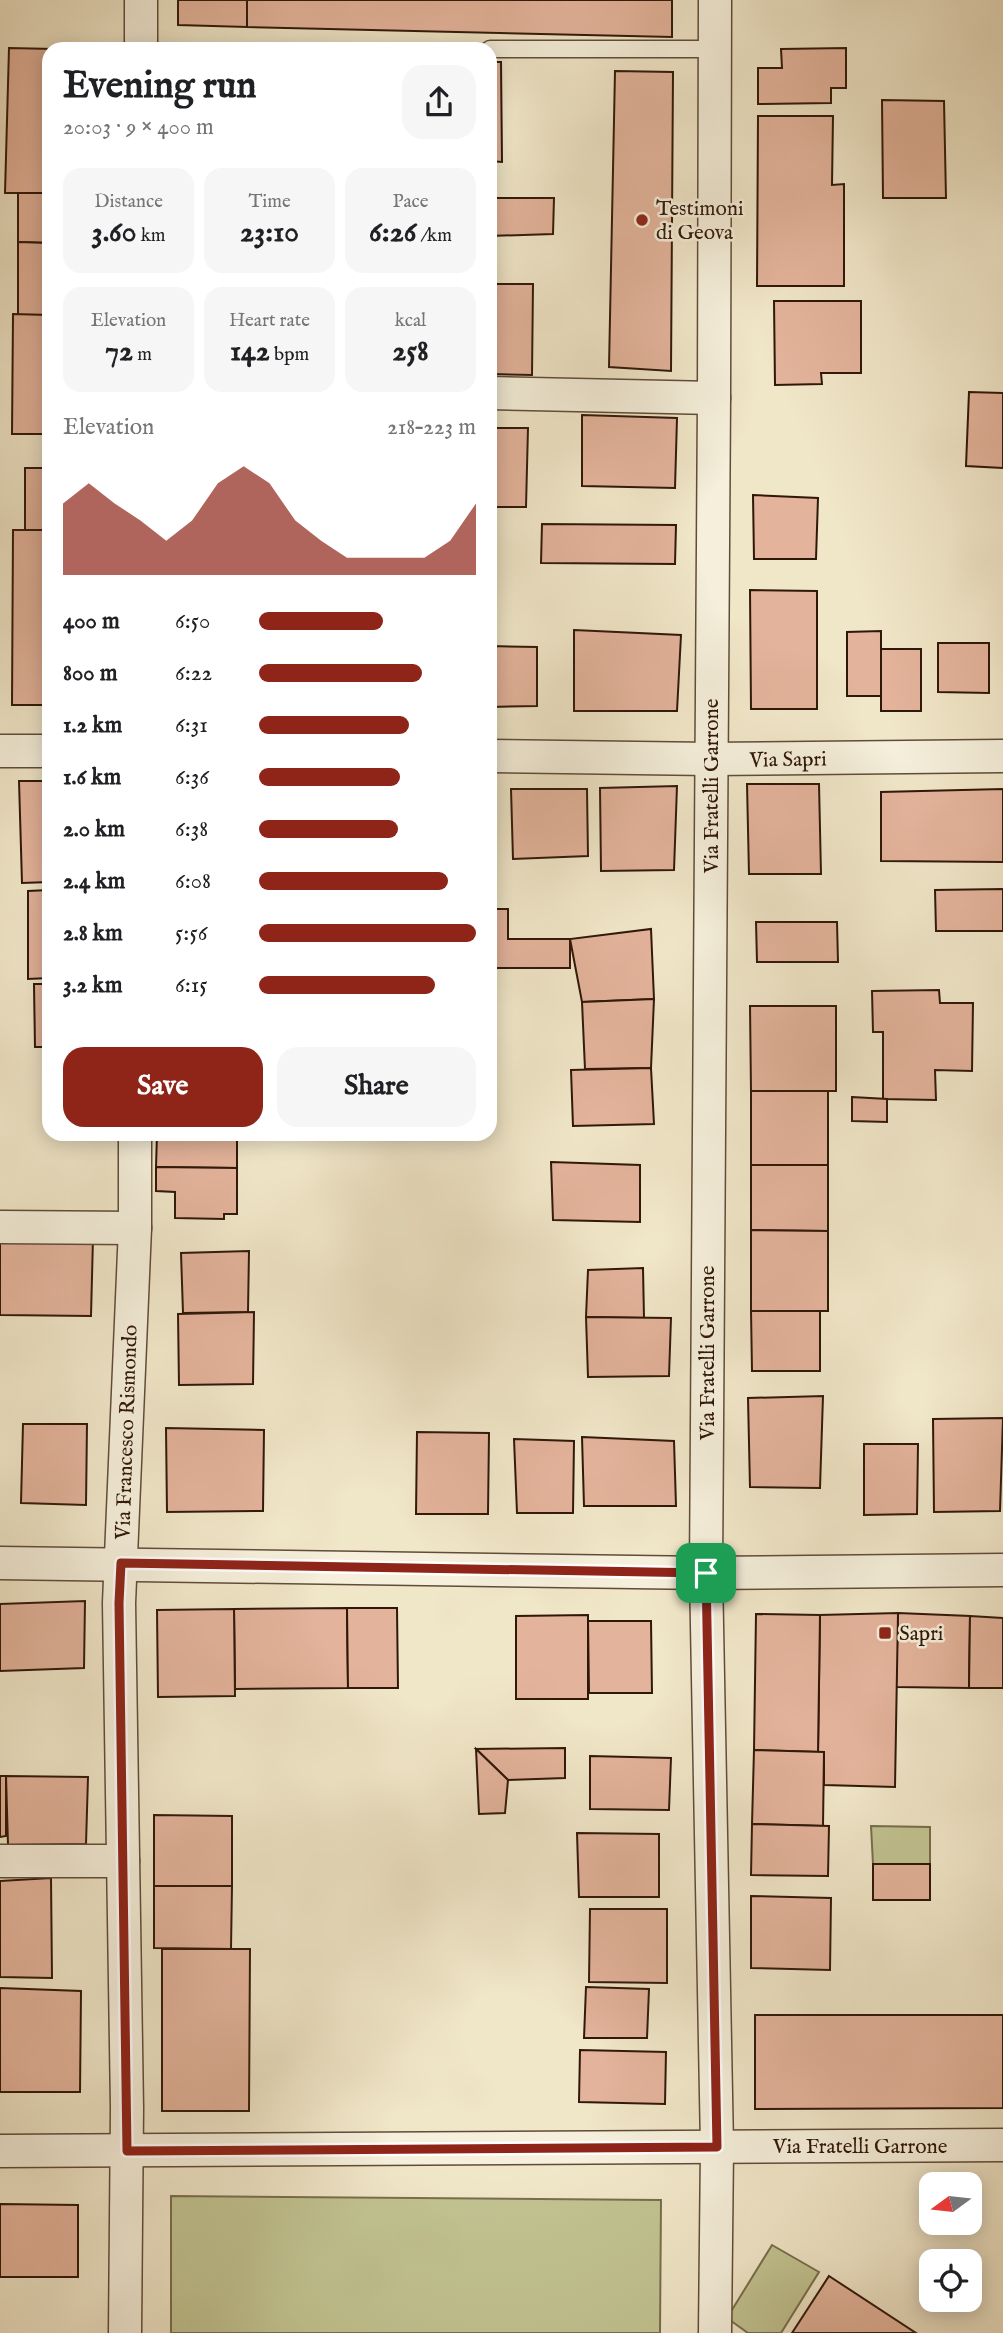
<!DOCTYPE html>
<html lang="en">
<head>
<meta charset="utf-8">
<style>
	:root { --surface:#fff; --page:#f6f6f6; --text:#202124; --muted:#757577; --accent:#8f2418 }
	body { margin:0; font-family:"IM FELL English",serif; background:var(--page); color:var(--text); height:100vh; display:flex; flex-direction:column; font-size:26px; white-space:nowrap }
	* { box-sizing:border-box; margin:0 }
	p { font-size:23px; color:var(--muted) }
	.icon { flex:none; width:38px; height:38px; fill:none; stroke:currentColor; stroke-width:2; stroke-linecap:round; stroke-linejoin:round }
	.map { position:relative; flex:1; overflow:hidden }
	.sheet { position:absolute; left:42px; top:42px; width:455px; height:1099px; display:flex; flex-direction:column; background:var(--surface); border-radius:21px; box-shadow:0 4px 18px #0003 }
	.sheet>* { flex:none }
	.needle { width:46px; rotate:255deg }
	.buttons { position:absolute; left:919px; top:2172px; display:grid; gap:14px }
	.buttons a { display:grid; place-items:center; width:63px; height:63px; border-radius:14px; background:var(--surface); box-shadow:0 4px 18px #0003; font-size:35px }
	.pin { position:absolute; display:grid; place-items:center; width:60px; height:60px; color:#fff; margin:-30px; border-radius:14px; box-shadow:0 4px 10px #0006 }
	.round { display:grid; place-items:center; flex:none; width:74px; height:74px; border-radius:21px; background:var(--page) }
	.headline { display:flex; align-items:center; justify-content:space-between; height:119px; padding:0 21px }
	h1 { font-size:38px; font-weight:700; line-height:52px }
	.stats { display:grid; grid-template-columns:repeat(3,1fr); gap:10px; height:119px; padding:7px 21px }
	.stats div { display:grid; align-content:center; border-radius:18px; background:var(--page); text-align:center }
	.stats b { font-size:30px; font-weight:700 }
	.stats small { font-size:19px; font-weight:400 }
	.stats p { font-size:19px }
	.chart { height:196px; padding:14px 21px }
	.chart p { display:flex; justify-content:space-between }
	.chart svg { width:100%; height:126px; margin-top:7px; fill:var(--accent); opacity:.7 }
	.button { display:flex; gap:14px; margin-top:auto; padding:14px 21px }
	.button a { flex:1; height:80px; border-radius:21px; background:var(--accent); color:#fff; font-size:28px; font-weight:700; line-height:80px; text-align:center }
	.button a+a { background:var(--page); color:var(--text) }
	ul { padding:0 21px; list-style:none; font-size:23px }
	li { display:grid; grid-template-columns:112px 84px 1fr; align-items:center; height:52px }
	li i { height:18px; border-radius:9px; background:var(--accent) }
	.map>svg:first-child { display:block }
	.green { fill:#c1c391; stroke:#786e4d; stroke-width:2 }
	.building { fill:#e3b39b; stroke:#301809; stroke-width:2 }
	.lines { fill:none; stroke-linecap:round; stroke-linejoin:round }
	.lane-casing { stroke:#604c39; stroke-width:19 }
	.street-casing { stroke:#604c39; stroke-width:35 }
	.lane { stroke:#f5efdb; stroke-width:16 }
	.street { stroke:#f5efdb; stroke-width:32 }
	.route-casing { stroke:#fff; stroke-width:14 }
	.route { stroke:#8f2418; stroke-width:9 }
	.poi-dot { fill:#8f2418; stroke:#f5efdb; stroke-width:2.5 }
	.labels { text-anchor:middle; stroke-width:5; stroke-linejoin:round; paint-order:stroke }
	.poi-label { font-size:21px; fill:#301809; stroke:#f5efdb; text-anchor:start }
	.street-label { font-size:21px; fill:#301809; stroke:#f5efdb }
</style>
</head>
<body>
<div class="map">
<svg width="1003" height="2333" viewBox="0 0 1003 2333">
	<rect width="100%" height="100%" fill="#f0e6c8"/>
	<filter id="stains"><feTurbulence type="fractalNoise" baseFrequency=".00286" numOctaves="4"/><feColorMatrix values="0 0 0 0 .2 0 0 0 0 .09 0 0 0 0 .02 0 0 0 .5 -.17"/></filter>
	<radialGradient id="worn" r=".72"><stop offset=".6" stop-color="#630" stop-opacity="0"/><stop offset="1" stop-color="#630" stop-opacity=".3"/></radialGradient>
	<!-- green -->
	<g class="green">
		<polygon points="871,1826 930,1827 930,1864 873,1864"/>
		<polygon points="171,2196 661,2200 660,2333 171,2333"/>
		<polygon points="772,2245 819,2272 781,2333 748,2333 727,2318"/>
	</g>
	<!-- building -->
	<g class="building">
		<polygon points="178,0 247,0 247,27 178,25"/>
		<polygon points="247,0 672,0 672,37 247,27"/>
		<polygon points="9,48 54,49 49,49 49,193 5,193"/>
		<polygon points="846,48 846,88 831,88 831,103 758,104 758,68 782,68 781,49"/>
		<polygon points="490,62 501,62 502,162 490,161"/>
		<polygon points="615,71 673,72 671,371 609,367"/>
		<polygon points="882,100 944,101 946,198 883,198"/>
		<polygon points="758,116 833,116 832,185 844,184 844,286 757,286"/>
		<polygon points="18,193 49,193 49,243 18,242"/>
		<polygon points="490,198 554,198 553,234 490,236"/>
		<polygon points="18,242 49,243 49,315 18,315"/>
		<polygon points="490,284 533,284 532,375 490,374"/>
		<polygon points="774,301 861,301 861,373 821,373 822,384 775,385"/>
		<polygon points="13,314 49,315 49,434 12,434"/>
		<polygon points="969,392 1003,393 1003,468 966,466"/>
		<polygon points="582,415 677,418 675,488 582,486"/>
		<polygon points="490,428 528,428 526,507 490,507"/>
		<rect x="25" y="468" width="24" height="62"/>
		<polygon points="753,495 818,498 816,559 754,559"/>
		<polygon points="542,524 676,525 675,564 541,563"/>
		<polygon points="13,530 49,530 49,705 12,705"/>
		<polygon points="750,590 817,591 817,709 751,709"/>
		<polygon points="574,630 681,635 677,711 574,711"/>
		<polygon points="881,631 881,696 847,696 847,632"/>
		<polygon points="938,643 989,643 989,693 938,692"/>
		<polygon points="490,646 537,647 537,706 490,707"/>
		<rect x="881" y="649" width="40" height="62"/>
		<polygon points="19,781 49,781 49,882 22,883"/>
		<polygon points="747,784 819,784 821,874 749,874"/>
		<polygon points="677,786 674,870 601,871 600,788"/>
		<polygon points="511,789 587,789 588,856 513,859"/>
		<polygon points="1003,789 1003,862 881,861 881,792"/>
		<polygon points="1003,889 1003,931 936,931 935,890"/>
		<polygon points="49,890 49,978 28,979 28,891"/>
		<polygon points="490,909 508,909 508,939 570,939 570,968 490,968"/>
		<polygon points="756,922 837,922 838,962 757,962"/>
		<polygon points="651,929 654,999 582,1002 570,939"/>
		<polygon points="34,984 49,984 49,1047 35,1047"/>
		<polygon points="939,990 940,1003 973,1003 972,1071 935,1070 936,1100 883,1099 883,1032 873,1032 872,991"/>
		<polygon points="654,999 651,1068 585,1069 582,1002"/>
		<polygon points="750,1006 836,1006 836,1091 751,1091"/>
		<polygon points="651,1068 654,1124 573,1126 571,1070"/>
		<rect x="751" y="1091" width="77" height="74"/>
		<polygon points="852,1097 887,1099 887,1122 852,1121"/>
		<polygon points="157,1134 237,1134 237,1168 156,1167"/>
		<polygon points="551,1162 640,1165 640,1222 553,1220"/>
		<polygon points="751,1165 828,1165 828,1231 751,1230"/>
		<polygon points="156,1167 237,1168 237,1214 224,1214 224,1219 175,1218 175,1192 156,1191"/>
		<polygon points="751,1230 828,1231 828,1311 751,1311"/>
		<polygon points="0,1238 93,1238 91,1316 0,1315"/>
		<polygon points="249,1251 248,1312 183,1313 181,1253"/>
		<polygon points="643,1268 644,1318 586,1317 588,1270"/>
		<polygon points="751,1311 820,1311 820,1371 752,1371"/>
		<polygon points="254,1312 253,1384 179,1385 178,1314"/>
		<polygon points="586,1317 671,1318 669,1376 588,1377"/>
		<polygon points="823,1396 820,1488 750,1487 748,1398"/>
		<polygon points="1003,1418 1000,1511 934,1512 933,1419"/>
		<polygon points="23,1424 87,1424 86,1505 21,1503"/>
		<polygon points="166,1428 264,1430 263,1511 167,1512"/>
		<polygon points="417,1432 489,1433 488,1514 416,1514"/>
		<polygon points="582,1437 674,1441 676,1506 584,1506"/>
		<polygon points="514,1439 574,1441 573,1513 517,1513"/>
		<polygon points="864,1444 918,1444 917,1514 864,1515"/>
		<polygon points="85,1601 84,1668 0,1671 0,1604"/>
		<polygon points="347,1608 348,1688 235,1689 234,1609"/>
		<polygon points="347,1608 397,1608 398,1688 348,1688"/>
		<polygon points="234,1609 235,1696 158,1697 157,1610"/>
		<polygon points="898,1613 970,1616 969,1688 896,1687"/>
		<polygon points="898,1613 895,1787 824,1785 824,1752 818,1752 820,1615"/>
		<polygon points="756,1614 820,1615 818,1752 754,1750"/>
		<polygon points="588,1615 588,1699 516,1699 516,1616"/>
		<polygon points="970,1616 1003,1618 1003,1688 969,1688"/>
		<polygon points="588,1621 651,1621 652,1693 589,1693"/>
		<polygon points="565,1748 565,1778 508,1780 476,1749"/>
		<polygon points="476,1749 508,1780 505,1813 479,1814"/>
		<polygon points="754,1750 824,1752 823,1826 752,1824"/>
		<polygon points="590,1756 671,1758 669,1810 590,1809"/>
		<polygon points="0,1776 6,1776 6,1836 0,1837"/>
		<polygon points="6,1776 88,1777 86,1844 8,1845"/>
		<polygon points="154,1815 232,1816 232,1886 154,1886"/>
		<polygon points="752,1824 829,1826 828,1876 751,1875"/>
		<polygon points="577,1833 659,1834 659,1897 579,1897"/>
		<rect x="873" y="1864" width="57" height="36"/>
		<polygon points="51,1878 52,1978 0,1977 0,1881"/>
		<polygon points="154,1886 232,1886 231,1949 154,1948"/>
		<polygon points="751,1896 831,1898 830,1970 751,1968"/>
		<polygon points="590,1909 667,1909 667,1983 589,1982"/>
		<polygon points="162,1949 250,1949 249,2111 162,2111"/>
		<polygon points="586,1987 649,1989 647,2038 584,2038"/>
		<polygon points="0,1988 81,1991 80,2092 0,2092"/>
		<polygon points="755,2015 1003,2015 1003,2108 755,2109"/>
		<polygon points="580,2050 666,2052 665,2104 579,2102"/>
		<polygon points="0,2204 78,2205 78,2277 0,2277"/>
		<polygon points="829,2276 916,2333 792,2333"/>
	</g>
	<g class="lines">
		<!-- lane casing -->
		<g class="lane-casing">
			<polyline id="lane" points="490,49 715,49"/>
		</g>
		<!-- street casing -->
		<g class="street-casing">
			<g id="street">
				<polyline points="715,0 714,398 706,1573 717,2147 715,2333"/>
				<polyline points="141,49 141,0"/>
				<polyline points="490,393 714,398"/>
				<polyline points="0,751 49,751"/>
				<polyline points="490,756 710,759 1003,756"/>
				<polyline points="0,1227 135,1228"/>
				<polyline points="0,1563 706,1573 1003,1570"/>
				<polyline points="0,1861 123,1861"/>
				<polyline points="0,2151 1003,2145"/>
				<polyline points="125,2333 127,2108 119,1603 135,1228 135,1134"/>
			</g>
		</g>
		<!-- lane -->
		<use href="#lane" class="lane"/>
		<!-- street -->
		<use href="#street" class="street"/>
	</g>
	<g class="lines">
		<!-- route casing -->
		<g class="route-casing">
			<polygon id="route" points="121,1563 706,1573 717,2147 127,2151 119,1603"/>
		</g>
		<!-- route -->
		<use href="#route" class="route"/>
	</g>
	<!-- markers -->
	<g class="poi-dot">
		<circle cx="642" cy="220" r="7"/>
		<rect x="878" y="1626" width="14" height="14" rx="3.5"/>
	</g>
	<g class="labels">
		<!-- poi labels -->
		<g class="poi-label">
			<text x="656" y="215">Testimoni<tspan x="656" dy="24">di Geova</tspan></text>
			<text x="899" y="1640">Sapri</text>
		</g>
		<!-- street labels -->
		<g class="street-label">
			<text transform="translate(788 759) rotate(-1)" y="7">Via Sapri</text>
			<text transform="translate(711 786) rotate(-90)" y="7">Via Fratelli Garrone</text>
			<text transform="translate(707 1353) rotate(-90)" y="7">Via Fratelli Garrone</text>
			<text transform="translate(126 1432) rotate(-88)" y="7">Via Francesco Rismondo</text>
			<text x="860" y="2153">Via Fratelli Garrone</text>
		</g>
	</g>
	<rect width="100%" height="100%" filter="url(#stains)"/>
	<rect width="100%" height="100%" fill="url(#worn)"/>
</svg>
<div class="buttons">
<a><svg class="needle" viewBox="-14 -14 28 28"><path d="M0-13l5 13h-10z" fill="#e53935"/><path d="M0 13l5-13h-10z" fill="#757577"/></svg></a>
<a><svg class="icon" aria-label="locate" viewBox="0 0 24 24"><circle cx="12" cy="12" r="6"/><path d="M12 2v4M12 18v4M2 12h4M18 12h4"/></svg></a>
</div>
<div class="pin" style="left:706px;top:1573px;background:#1e9e55"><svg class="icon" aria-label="arrive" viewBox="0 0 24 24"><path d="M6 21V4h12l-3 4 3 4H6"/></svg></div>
<section class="sheet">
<div class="headline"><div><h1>Evening run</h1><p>20:03 · 9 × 400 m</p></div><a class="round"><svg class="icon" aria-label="share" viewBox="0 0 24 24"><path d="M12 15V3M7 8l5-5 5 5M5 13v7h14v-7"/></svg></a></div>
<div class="stats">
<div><p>Distance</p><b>3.60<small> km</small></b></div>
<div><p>Time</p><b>23:10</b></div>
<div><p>Pace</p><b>6:26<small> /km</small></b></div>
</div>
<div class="stats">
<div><p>Elevation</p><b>72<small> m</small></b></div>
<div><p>Heart rate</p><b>142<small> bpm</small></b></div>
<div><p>kcal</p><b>258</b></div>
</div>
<div class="chart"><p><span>Elevation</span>218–223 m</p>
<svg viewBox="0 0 160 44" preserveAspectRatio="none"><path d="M0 44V19L10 12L20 19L30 25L40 32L50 25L60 12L70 6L80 12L90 25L100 32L110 38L120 38L130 38L140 38L150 32L160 19V44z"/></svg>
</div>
<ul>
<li><b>400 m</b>6:50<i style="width:57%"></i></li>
<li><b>800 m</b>6:22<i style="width:75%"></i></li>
<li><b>1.2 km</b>6:31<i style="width:69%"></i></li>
<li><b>1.6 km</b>6:36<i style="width:65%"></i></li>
<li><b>2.0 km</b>6:38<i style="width:64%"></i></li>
<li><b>2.4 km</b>6:08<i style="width:87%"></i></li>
<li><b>2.8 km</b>5:56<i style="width:100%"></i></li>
<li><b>3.2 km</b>6:15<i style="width:81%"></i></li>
</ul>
<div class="button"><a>Save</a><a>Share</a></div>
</section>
</div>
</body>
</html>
